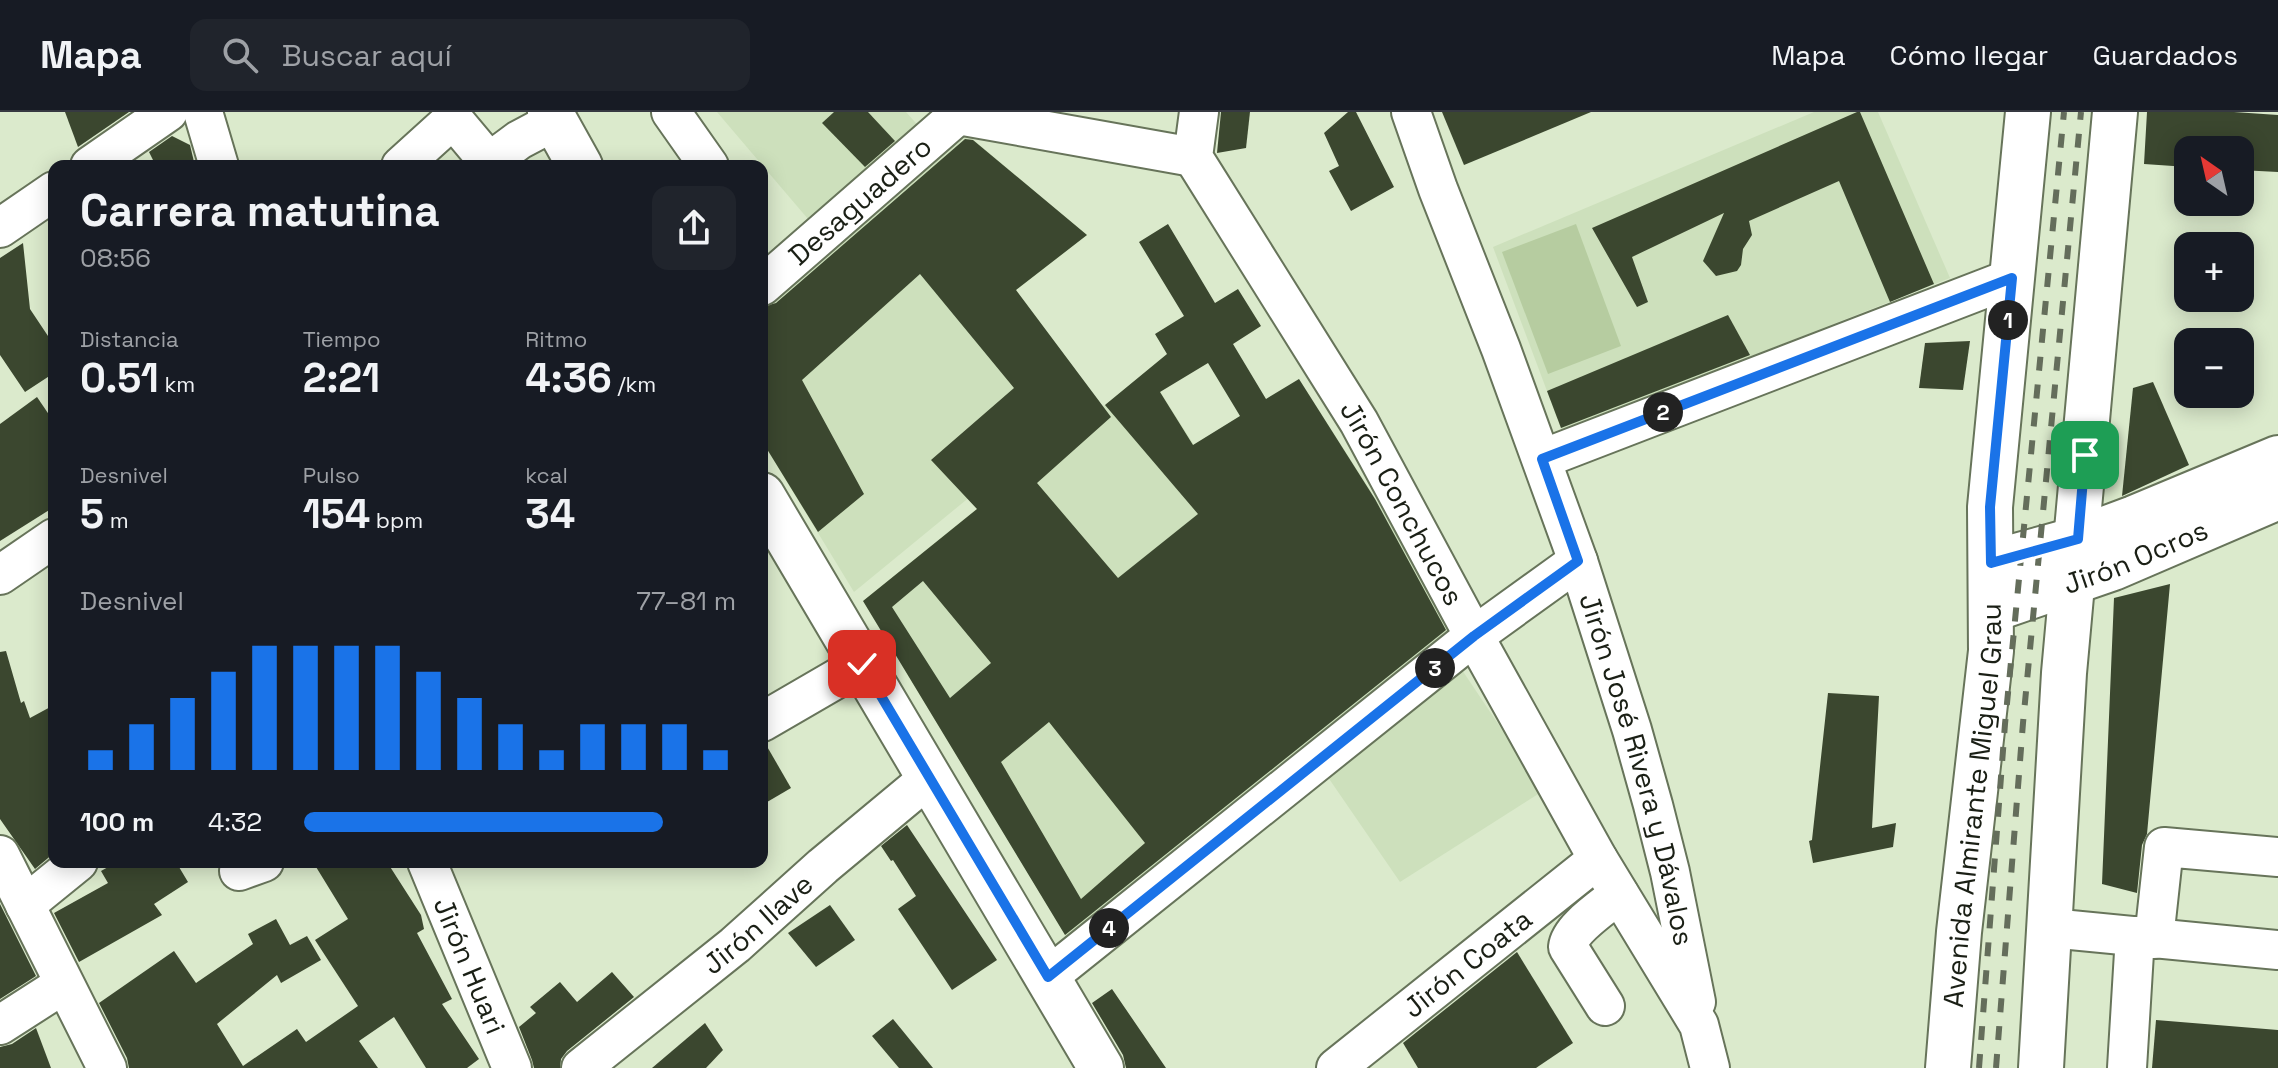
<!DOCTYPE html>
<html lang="es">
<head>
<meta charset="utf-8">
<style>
	:root { --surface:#171b24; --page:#20242c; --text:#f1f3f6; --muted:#9ea1a6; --line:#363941; --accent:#1a73e8 }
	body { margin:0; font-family:"Space Grotesk",sans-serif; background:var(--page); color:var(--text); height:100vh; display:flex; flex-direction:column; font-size:30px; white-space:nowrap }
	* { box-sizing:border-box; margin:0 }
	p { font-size:26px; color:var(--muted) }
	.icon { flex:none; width:44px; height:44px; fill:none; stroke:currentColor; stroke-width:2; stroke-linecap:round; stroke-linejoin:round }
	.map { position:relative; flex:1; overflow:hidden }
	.drawer { position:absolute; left:48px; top:48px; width:720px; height:708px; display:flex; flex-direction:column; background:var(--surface); border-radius:16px; box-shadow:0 4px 20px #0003 }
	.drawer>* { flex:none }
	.needle { width:52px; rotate:326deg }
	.tools { position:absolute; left:2174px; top:24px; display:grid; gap:16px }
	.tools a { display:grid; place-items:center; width:80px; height:80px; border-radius:16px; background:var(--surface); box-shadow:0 4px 20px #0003; font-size:40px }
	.pin { position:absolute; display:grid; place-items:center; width:68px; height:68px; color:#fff; margin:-34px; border-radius:16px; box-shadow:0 4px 12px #0006 }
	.km { position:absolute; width:40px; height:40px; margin:-20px; border-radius:50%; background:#222; color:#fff; font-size:22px; line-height:40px; text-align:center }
	.round { display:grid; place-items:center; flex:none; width:84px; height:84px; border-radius:16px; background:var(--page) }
	.head { display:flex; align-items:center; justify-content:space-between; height:136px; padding:0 32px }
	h1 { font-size:44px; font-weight:600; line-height:60px }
	.figures { display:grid; grid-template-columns:repeat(3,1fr); gap:12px; height:136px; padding:8px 32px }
	.figures div { display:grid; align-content:center }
	.figures b { font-size:40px; font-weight:600 }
	.figures small { font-size:22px; font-weight:400 }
	.figures p { font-size:22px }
	.chart { height:224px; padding:16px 32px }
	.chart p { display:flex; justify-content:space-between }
	.chart svg { width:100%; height:144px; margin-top:8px; stroke:var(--accent); stroke-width:6 }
	ul { padding:0 32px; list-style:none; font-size:26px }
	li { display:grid; grid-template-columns:128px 96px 1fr; align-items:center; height:60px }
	li i { height:20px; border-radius:10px; background:var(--accent) }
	header { display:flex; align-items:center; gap:48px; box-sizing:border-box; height:112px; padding:0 40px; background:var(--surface); border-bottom:2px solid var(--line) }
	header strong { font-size:38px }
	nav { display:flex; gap:44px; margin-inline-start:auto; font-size:28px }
	.search { width:560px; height:72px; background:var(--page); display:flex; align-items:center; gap:20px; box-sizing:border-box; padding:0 28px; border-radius:16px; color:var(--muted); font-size:30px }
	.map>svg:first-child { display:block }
	.built { fill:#cde0bc }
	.green { fill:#b6cca0 }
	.building { fill:#3b472f; fill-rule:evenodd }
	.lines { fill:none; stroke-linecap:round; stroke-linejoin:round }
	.minor-casing { stroke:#67745a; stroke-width:42 }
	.major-casing { stroke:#67745a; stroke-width:48 }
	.minor { stroke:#fff; stroke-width:38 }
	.major { stroke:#fff; stroke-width:44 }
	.rail { stroke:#646d5b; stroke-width:6; stroke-dasharray:14 14; stroke-linecap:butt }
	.route-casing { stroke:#fff; stroke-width:16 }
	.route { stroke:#1a73e8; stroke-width:10 }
	.labels { text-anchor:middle; stroke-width:8; stroke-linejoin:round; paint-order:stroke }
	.street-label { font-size:28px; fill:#1a1f15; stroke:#fff }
</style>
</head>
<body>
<header>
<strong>Mapa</strong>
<div class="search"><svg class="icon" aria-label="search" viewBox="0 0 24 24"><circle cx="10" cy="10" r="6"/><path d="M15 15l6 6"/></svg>Buscar aquí</div>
<nav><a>Mapa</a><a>Cómo llegar</a><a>Guardados</a></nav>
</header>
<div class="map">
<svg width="2278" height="956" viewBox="0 0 2278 956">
	<rect width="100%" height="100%" fill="#dbeacc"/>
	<!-- built -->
	<g class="built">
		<polygon points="717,0 906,0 923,19 814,114"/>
		<polygon points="1814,0 1878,0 1950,166 1562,319 1493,135"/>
		<polygon points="963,19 1087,123 1016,178 1094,283 854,480 762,329 762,192"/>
		<polygon points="1147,259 1194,333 1299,267 1462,522 1072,834 863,489"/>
		<polygon points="1458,552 1543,679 1400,770 1323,658"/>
	</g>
	<!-- green -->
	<polygon class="green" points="1576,112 1621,234 1548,262 1502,140"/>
	<!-- building -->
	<g class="building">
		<polygon points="65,0 129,0 78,35"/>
		<polygon points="834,0 868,0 895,29 865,55 822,11"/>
		<polygon points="1221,0 1250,0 1246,36 1217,41"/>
		<polygon points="1348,0 1356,0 1394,75 1351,99 1329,59 1339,54 1324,21"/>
		<polygon points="1442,0 1591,0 1464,53"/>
		<polygon points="1857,0 1860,0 1934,172 1890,190 1839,69 1749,109 1752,123 1743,137 1741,153 1737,159 1716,164 1703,149 1724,101 1632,145 1648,190 1637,195 1592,116"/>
		<polygon points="2147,0 2234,0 2278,3 2278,60 2240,58 2240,38 2188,38 2188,55 2144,52"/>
		<polygon points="172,24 190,33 195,54 156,54 149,40"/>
		<path d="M 965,27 L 973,28 L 1087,123 L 1016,178 L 1111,305 L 1037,371 L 1118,466 L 1198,402 L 1105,293 L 1167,242 L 1155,222 L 1184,204 L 1139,130 L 1168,112 L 1215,191 L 1238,177 L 1261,214 L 1233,232 L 1266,287 L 1299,267 L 1375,387 L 1446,518 L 1065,823 L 863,489 L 977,397 L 931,348 L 1014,276 L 920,162 L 802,268 L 864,382 L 818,420 L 762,329 L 762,195 L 776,191 ZM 1208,251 L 1240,304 L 1193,333 L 1160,280 ZM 923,469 L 991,551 L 950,586 L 892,495 ZM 1049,610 L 1145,731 L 1081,787 L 1001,650 Z"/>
		<polygon points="23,131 30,197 54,233 54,261 25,280 0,243 0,146"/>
		<polygon points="1728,203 1750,243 1561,316 1547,279"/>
		<polygon points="1970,229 1963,278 1919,276 1925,231"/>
		<polygon points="2153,270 2189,353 2122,384 2133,276"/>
		<polygon points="37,285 54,310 54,395 0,429 0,312"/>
		<polygon points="2170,472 2147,722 2142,733 2137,781 2102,772 2114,486"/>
		<polygon points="6,539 21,591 24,589 30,606 54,593 54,741 35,757 0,707 0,540"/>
		<polygon points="1828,581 1879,584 1872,716 1896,711 1893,735 1813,751 1809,729 1812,728"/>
		<polygon points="765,631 791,676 762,693 762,632"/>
		<polygon points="907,713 997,848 952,878 898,797 916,784 893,748 891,749 881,734"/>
		<polygon points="117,750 176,750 188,770 154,792 162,803 79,850 54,801 108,771 101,759"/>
		<polygon points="313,750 387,750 421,803 424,817 417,821 452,887 442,892 479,947 467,956 426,956 394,905 359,929 378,956 129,956 127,946 99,891 174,839 196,871 253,832 248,822 276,807 290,833 307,824 321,848 281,871 277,863 217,912 243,954 297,917 306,930 358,894 315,828 348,807"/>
		<polygon points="0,792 36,864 0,887"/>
		<polygon points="830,793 855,828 816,855 788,821"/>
		<polygon points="1517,840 1573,931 1536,956 1418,956 1403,931"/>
		<polygon points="612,860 634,885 567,939 561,947 560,956 534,956 532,948 519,915 536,901 530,895 560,870 577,890"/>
		<polygon points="1112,877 1166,956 1126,956 1123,943 1092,891"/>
		<polygon points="893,907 933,956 899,956 872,924"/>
		<polygon points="2156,908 2278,918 2278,956 2152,956"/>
		<polygon points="705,911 723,938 706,956 652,956"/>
		<polygon points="36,916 51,956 0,956 0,935 12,932"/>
	</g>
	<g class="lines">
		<!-- minor casing -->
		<g class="minor-casing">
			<g id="minor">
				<polyline points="203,0 219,54"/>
				<polyline points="671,0 709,54"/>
				<path id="s1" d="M 1199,0 L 1193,45 L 1359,310 L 1474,524 L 1598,747 L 1699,913 L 1710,956"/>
				<path id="s2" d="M 1411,0 L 1438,77 L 1501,237 L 1578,449 L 1632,618 L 1653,693 L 1670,760 L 1696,890"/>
				<polyline points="958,3 1193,45"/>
				<polyline points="90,54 168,0"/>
				<polyline points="401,54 453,7 489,50"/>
				<polyline points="484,54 519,28 555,9"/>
				<polyline points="0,116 54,79"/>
				<path id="s3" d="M 762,174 L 958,3"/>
				<polyline points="1542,347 2012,166"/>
				<polyline points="0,463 54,426"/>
				<polyline points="762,610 862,552"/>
				<polyline points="0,743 107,956"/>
				<path id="s4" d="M 427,750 L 512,956"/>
				<polyline points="239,759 264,750"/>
				<polyline points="25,793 78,750"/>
				<polyline points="2050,816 2278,838"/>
				<polyline points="2154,827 2164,735 2278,745"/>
				<polyline points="1048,865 1474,524 1578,449"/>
				<path d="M 1605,894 L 1568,835 C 1570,816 1604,795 1619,782"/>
				<polyline points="0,913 64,872"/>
				<path id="s5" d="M 581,956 L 735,833 L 823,754 L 930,665"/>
				<path id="s6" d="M 1336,956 L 1598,747"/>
				<polyline points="2127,956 2135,824"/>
			</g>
		</g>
		<!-- major casing -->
		<g class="major-casing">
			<g id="major">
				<polyline points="550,0 580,54"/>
				<polyline points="762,383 1101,956"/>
				<polyline points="1991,451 2078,427 2134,406 2278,346"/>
				<path id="s7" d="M 1991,498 L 2113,456 L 2278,385"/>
				<path id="s8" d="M 1948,956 L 1959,820 L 1991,539 L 1990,395 L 2028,0"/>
				<polyline points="2041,956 2064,561 2115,0"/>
			</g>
		</g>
		<!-- minor -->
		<use href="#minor" class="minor"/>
		<!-- major -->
		<use href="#major" class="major"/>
		<!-- rail -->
		<g class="rail">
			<polyline points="1979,956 2005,612 2064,0"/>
			<polyline points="1996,956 2023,611 2081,0"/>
		</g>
	</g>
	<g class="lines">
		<!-- route casing -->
		<g class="route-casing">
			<polyline id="route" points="862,552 1048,865 1474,524 1578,449 1542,347 2012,166 1990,395 1991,451 2078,427 2085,343"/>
		</g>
		<!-- route -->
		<use href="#route" class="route"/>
	</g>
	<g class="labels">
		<!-- street labels -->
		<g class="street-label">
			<text dy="10" stroke="none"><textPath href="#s3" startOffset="130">Desaguadero</textPath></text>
			<text dy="10" stroke="none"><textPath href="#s1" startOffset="450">Jirón Conchucos</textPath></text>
			<text dy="10" stroke="none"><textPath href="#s7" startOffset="154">Jirón Ocros</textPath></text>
			<text dy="10" stroke="none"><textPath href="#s2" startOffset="696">Jirón José Rivera y Dávalos</textPath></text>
			<text dy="10" stroke="none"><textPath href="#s8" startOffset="264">Avenida Almirante Miguel Grau</textPath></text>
			<text dy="10" stroke="none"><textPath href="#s5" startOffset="228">Jirón Ilave</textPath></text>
			<text dy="10" stroke="none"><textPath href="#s6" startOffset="168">Jirón Coata</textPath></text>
			<text dy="10" stroke="none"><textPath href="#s4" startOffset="112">Jirón Huari</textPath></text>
		</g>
	</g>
</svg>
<div class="tools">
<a><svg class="needle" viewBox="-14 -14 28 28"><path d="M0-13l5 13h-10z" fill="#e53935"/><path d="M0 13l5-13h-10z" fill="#9ea1a6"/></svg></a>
<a>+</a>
<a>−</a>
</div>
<div class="pin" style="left:2085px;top:343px;background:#1e9e55"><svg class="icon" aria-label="arrive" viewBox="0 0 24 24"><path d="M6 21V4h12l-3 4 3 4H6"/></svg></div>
<div class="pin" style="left:862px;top:552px;background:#d93025"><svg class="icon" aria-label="check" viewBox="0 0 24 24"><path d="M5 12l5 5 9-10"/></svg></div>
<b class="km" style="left:2008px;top:208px">1</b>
<b class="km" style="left:1663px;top:300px">2</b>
<b class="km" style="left:1435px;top:556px">3</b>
<b class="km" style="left:1109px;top:816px">4</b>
<section class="drawer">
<div class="head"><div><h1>Carrera matutina</h1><p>08:56</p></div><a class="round"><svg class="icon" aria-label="share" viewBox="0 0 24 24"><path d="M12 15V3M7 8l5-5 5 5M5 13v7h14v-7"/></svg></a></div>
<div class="figures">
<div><p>Distancia</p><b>0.51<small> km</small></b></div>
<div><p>Tiempo</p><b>2:21</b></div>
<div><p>Ritmo</p><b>4:36<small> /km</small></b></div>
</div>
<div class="figures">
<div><p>Desnivel</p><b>5<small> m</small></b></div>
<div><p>Pulso</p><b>154<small> bpm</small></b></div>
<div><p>kcal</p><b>34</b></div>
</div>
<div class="chart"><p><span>Desnivel</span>77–81 m</p>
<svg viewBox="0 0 160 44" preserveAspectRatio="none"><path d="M5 44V38M15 44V30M25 44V22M35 44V14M45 44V6M55 44V6M65 44V6M75 44V6M85 44V14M95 44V22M105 44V30M115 44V38M125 44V30M135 44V30M145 44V30M155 44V38"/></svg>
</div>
<ul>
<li><b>100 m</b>4:32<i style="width:83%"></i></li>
</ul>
</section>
</div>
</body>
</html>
